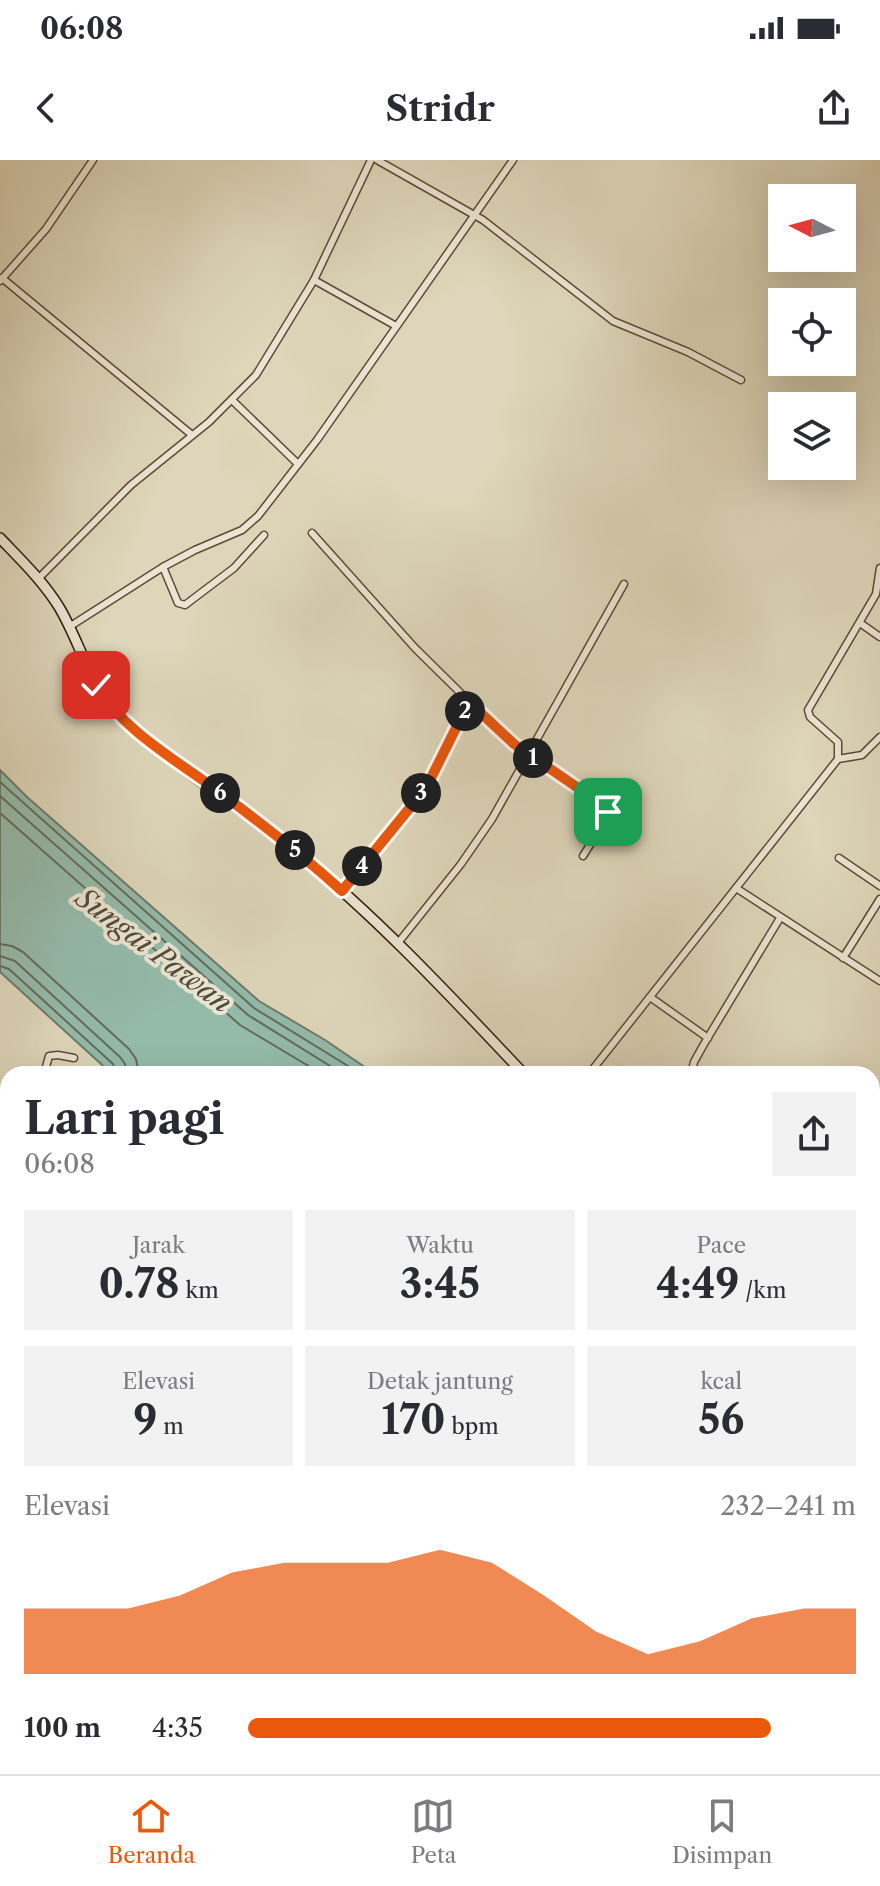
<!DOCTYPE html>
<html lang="id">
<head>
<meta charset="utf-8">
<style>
	:root { --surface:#fff; --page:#f2f2f3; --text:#2b2b33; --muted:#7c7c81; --line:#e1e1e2; --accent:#ea580c }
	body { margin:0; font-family:"Libre Caslon Text",serif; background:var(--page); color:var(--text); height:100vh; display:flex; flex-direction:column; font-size:30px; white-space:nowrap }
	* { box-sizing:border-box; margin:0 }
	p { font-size:26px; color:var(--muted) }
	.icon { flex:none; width:44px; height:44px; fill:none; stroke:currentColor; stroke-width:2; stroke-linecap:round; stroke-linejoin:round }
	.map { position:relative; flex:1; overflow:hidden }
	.panel { position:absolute; left:0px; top:906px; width:880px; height:708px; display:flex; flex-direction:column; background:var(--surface); border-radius:24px 24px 0 0; box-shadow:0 8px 32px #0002 }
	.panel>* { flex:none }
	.needle { width:52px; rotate:276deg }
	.tools { position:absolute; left:768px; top:24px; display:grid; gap:16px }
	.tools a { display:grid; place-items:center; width:88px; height:88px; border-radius:0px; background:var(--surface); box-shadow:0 8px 32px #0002; font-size:40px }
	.pin { position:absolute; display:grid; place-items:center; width:68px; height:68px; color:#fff; margin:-34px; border-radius:16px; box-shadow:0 4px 12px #0006 }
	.km { position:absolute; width:40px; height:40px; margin:-20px; border-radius:50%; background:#222; color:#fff; font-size:22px; line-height:40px; text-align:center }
	.round { display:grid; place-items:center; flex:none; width:84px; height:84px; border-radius:0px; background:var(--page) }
	.overview { display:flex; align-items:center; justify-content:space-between; height:136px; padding:0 24px }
	h1 { font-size:44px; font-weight:800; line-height:60px }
	.stats { display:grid; grid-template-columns:repeat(3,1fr); gap:12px; height:136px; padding:8px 24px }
	.stats div { display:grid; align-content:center; border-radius:0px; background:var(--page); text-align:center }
	.stats b { font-size:40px; font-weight:800 }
	.stats small { font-size:22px; font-weight:400 }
	.stats p { font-size:22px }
	.chart { height:224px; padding:16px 24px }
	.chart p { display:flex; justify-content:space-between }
	.chart svg { width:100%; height:144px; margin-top:8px; fill:var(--accent); opacity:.7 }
	ul { padding:0 24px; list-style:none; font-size:26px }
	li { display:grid; grid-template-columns:128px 96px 1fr; align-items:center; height:60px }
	li i { height:20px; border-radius:10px; background:var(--accent) }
	.status { display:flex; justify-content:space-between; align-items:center; height:56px; padding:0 40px; background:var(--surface); direction:ltr }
	.status svg { height:22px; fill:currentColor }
	header { display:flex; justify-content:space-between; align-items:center; height:104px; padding:0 24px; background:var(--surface); font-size:36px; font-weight:800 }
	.dock { display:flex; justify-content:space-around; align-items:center; height:112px; border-top:2px solid var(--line); background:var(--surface); font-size:22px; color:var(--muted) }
	.dock a { display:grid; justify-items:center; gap:4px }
	.dock .selected { color:var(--accent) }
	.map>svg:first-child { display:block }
	.water { fill:#94baaa; stroke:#6e7a69; stroke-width:2 }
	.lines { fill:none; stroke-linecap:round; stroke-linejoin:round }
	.shore { stroke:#646a59; stroke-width:2 }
	.street-casing { stroke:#5f4a34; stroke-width:9 }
	.secondary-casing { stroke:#351b08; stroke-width:12 }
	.primary-casing { stroke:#351b08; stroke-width:13 }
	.street { stroke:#eae4d2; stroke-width:6 }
	.secondary { stroke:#eae4d2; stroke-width:9 }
	.primary { stroke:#ded6ba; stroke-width:10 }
	.route-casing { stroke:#fff; stroke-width:16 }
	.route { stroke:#ea580c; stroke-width:10 }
	.labels { text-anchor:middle; stroke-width:8; stroke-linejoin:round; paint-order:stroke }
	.water-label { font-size:28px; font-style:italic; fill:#524b39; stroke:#eae4d2 }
</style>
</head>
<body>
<div class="status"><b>06:08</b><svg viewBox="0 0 49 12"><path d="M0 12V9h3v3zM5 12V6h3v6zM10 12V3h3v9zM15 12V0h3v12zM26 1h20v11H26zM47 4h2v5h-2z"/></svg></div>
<header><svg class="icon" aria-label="back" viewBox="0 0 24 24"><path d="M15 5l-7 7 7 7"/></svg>Stridr<svg class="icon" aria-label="share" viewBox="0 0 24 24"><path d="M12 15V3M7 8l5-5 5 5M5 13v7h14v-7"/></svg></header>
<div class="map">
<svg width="880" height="1614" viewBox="0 0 880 1614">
	<rect width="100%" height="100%" fill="#ded6ba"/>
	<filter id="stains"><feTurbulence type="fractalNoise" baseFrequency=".0025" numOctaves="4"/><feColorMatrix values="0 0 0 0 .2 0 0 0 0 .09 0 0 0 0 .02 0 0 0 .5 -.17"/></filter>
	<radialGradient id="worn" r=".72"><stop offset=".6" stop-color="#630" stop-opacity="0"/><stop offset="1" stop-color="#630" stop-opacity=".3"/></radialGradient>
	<!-- water -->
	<g class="water">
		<polygon points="0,610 27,637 259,841 325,880 375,914 112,914 0,812"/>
		<polygon points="872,1445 880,1479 880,1614 748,1614 748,1606 872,1606"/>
	</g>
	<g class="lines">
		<!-- shore -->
		<g class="shore">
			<polyline points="0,622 254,848 361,914"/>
			<polyline points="0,636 248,855 343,914"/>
			<polyline points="0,653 240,865 322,914"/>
			<polyline points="0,784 12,786 23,792 129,889 136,899 139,914"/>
			<polyline points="0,796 15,801 120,897 125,904 127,914"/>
			<polyline points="0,806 9,809 113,904 117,914"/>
		</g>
		<!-- street casing -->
		<g class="street-casing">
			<g id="street">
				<polyline points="377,0 483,60 613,161 688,192 741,220"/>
				<polyline points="2,118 192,275"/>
				<polyline points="314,120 396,166"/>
				<polyline points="0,121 46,69 93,0"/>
				<polyline points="233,241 298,304"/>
				<polyline points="312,373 415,488 496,568 527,594 607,648 605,661 583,696"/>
				<polyline points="163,407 178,443 185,445 234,408 264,375"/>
				<polyline points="38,419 131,325 209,262 256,215 314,120 371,0"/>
				<polyline points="860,463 880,477"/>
				<polyline points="69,467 163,407 195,390 242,370 258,356 317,280 513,0"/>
				<polyline points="838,599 862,595 880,577"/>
				<polyline points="839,698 880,726"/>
				<polyline points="736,728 880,821"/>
				<polyline points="342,731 426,628 469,542"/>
				<polyline points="398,783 461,704 492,659 624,424"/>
				<polyline points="843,798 880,739"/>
				<polyline points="650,837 708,878"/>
				<polyline points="44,914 49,896 58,895 74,898"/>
				<polyline points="589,914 838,599 838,582 810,557 808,550 876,434 880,408"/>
				<polyline points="691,914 694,902 704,884 780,758"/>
				<polyline points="756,914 763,911 769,914"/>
				<polyline points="872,997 880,1004"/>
				<polyline points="872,1035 880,1032"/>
				<polyline points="872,1088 880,1084"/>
				<polyline points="1,1182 8,1133"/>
				<polyline points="872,1376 880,1407"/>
			</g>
		</g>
		<!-- secondary casing -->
		<g class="secondary-casing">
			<g id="secondary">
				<path d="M 0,378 C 21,400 43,421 59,447 C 80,482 88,522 118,552 C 170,606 240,646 299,694 C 380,760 452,838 524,914"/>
				<polyline points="872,1300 880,1302"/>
				<polyline points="0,1450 8,1444"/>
			</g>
		</g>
		<!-- primary casing -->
		<g class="primary-casing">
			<g id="primary">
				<polyline points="0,1084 8,1085"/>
				<polyline points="610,1614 611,1606"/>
			</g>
		</g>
		<!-- street -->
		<use href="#street" class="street"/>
		<!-- secondary -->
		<use href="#secondary" class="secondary"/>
		<!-- primary -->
		<use href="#primary" class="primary"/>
	</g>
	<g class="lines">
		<!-- route casing -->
		<g class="route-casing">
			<path id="route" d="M 96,525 C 121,568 171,597 211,626 C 256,659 300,693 342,731 L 426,628 L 469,542 L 514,584 L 603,645 L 608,652"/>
		</g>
		<!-- route -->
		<use href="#route" class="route"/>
	</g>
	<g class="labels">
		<!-- water labels -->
		<g class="water-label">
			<text transform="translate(154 790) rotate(37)" y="10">Sungai Pawan</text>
		</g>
	</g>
	<rect width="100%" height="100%" filter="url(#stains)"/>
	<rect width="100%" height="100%" fill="url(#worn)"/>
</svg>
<div class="tools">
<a><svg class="needle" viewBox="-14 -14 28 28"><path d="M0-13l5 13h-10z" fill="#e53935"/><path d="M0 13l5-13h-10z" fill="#7c7c81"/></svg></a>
<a><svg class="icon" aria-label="locate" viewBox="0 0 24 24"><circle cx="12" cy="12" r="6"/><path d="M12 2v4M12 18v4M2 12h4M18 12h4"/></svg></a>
<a><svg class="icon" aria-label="layers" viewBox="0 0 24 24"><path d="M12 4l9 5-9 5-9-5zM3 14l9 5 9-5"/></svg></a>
</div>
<div class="pin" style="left:608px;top:652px;background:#1e9e55"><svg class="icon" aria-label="arrive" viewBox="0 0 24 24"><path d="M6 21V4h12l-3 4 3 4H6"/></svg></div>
<div class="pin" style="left:96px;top:525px;background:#d93025"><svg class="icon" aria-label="check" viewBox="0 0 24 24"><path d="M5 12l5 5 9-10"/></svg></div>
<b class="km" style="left:533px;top:598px">1</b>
<b class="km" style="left:465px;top:551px">2</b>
<b class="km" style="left:421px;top:633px">3</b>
<b class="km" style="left:362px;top:706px">4</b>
<b class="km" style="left:295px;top:690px">5</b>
<b class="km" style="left:220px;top:633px">6</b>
<section class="panel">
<div class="overview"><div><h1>Lari pagi</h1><p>06:08</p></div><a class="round"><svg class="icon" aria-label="share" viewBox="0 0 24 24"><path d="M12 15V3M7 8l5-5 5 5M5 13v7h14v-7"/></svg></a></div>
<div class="stats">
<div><p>Jarak</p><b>0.78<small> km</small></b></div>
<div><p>Waktu</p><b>3:45</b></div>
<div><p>Pace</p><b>4:49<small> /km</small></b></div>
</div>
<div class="stats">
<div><p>Elevasi</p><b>9<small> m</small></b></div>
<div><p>Detak jantung</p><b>170<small> bpm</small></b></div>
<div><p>kcal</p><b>56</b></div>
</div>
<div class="chart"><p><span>Elevasi</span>232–241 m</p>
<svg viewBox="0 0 160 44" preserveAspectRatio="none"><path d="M0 44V24L10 24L20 24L30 20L40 13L50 10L60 10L70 10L80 6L90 10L100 20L110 31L120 38L130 34L140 27L150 24L160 24V44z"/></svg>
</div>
<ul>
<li><b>100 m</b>4:35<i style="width:86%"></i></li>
</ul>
</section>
</div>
<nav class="dock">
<a class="selected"><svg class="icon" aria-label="home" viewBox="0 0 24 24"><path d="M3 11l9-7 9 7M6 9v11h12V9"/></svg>Beranda</a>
<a><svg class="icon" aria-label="map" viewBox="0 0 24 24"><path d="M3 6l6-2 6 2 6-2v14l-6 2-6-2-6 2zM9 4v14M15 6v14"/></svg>Peta</a>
<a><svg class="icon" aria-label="saved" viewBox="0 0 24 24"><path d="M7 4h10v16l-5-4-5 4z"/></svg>Disimpan</a>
</nav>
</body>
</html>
